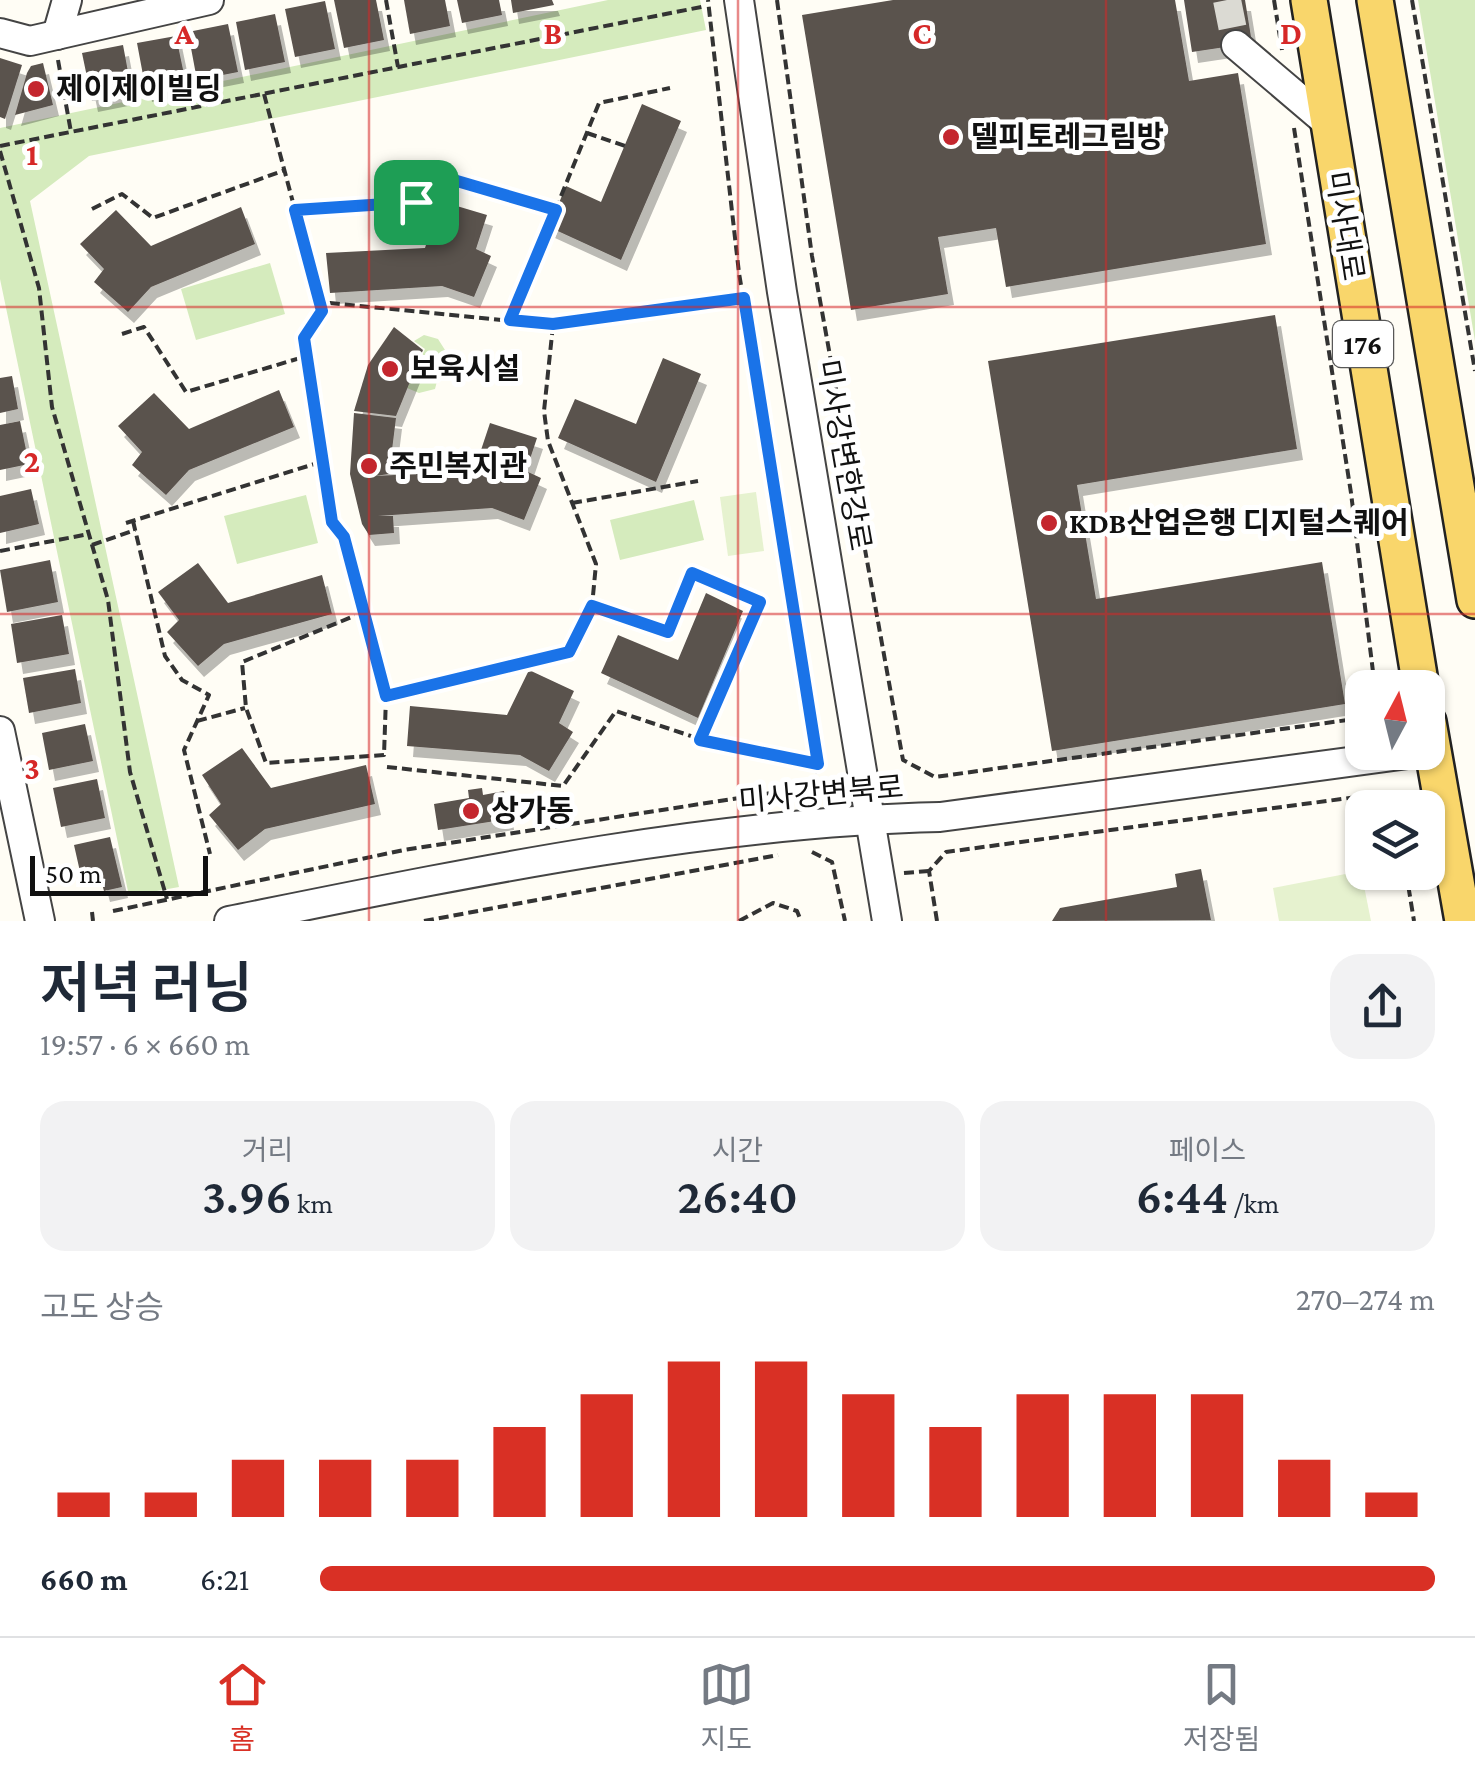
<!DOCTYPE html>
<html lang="ko">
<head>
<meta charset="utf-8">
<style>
	:root { --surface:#fff; --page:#f2f2f3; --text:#1f2937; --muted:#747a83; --line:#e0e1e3; --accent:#d93025 }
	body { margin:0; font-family:"Crimson Pro","Noto Sans KR",serif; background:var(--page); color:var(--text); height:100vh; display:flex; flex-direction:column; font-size:38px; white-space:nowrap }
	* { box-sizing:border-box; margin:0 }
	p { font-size:32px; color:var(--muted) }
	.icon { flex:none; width:55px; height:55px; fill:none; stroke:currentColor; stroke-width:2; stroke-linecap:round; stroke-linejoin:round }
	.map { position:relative; height:921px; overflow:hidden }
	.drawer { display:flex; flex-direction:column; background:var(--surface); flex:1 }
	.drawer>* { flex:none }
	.needle { width:65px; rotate:7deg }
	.buttons { position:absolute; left:1345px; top:670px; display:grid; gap:20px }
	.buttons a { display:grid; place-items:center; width:100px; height:100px; border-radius:20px; background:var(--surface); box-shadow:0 2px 8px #0004; font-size:50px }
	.scale { position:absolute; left:30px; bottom:25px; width:178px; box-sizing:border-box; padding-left:10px; border:5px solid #111; border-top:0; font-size:28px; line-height:35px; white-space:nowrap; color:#111; -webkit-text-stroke:8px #fff; paint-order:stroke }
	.pin { position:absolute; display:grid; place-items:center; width:85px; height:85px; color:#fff; margin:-42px; border-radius:20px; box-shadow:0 5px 15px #0006 }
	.round { display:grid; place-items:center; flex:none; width:105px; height:105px; border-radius:30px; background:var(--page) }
	.headline { display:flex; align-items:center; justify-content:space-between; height:170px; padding:0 40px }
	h1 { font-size:55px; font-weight:600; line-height:75px }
	.figures { display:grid; grid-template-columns:repeat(3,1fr); gap:15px; height:170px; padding:10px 40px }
	.figures div { display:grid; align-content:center; border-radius:25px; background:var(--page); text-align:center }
	.figures b { font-size:50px; font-weight:600 }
	.figures small { font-size:28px; font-weight:400 }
	.figures p { font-size:28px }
	.chart { height:280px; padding:20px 40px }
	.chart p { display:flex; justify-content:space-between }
	.chart svg { width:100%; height:180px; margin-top:10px; stroke:var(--accent); stroke-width:6 }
	ul { padding:0 40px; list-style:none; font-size:32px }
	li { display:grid; grid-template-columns:160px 120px 1fr; align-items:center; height:75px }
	li i { height:25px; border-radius:12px; background:var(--accent) }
	.dock { display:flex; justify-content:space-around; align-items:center; height:140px; border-top:2px solid var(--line); background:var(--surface); font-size:28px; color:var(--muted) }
	.dock a { display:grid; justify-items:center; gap:5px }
	.dock .on { color:var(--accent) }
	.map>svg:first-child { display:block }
	.green { fill:#d5ebbd }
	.pitch { fill:#e6f2cf }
	.building { fill:#5a524d; filter:url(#shadow) }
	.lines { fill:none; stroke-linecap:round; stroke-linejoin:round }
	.minor-tunnel { stroke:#dbdad3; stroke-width:28; stroke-dasharray:28 14; stroke-linecap:butt }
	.minor-casing { stroke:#444; stroke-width:32 }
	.major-casing { stroke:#222; stroke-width:40 }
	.path { stroke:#333; stroke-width:4; stroke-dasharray:10 5; stroke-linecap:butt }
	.minor { stroke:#fff; stroke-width:28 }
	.major { stroke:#f9d66b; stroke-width:35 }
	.route-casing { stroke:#fff; stroke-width:20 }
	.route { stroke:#1a73e8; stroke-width:12 }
	.grid { fill:none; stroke:#d62828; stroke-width:2.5; stroke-opacity:0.55 }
	.poi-dot { fill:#c4262e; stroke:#fff; stroke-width:4 }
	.labels { text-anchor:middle; stroke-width:10; stroke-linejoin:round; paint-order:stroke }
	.shield { fill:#fff; stroke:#585858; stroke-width:2.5 }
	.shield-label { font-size:28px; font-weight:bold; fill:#111 }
	.poi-label { font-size:30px; font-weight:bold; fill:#111; stroke:#fff; text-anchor:start }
	.street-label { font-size:30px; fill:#111; stroke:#fff }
	.grid-label { font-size:32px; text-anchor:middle; font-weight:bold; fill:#d62828; stroke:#fff; stroke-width:10; stroke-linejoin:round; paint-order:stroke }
</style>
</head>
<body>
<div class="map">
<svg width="1475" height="921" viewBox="0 0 1475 921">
	<defs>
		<filter id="shadow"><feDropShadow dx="6" dy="11" stdDeviation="0" flood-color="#0004"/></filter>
	</defs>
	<rect width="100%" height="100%" fill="#fffdf5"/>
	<!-- green -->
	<g class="green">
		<polygon points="608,0 700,0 706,30 89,156 30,201 179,887 129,896 0,279 0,128"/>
		<polygon points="1418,0 1475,0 1475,341"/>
		<polygon points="270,263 285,314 196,340 181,289"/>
		<polygon points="424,335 438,339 445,350 435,389 419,393 407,388 425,349 414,341"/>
		<polygon points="306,495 318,543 237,564 224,516"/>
		<polygon points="694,500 704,540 620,560 610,520"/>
	</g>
	<!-- pitch -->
	<g class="pitch">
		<polygon points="756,492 764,551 728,556 720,497"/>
		<polygon points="1361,871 1371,921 1279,921 1273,888"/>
	</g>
	<!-- building -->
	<g class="building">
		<polygon points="334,0 376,0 384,40 344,48"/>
		<polygon points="404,0 445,0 450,26 410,34"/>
		<polygon points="457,0 499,0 502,15 462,23"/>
		<polygon points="511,0 552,0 554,5 513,13"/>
		<polygon points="893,0 1175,0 1189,81 1238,73 1266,244 1006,287 996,228 938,237 948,294 851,310 802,15"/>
		<polygon points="1184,0 1245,0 1252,43 1192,52"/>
		<polygon points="325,1 335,49 295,57 285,9"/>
		<polygon points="275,14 285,62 245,70 236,22"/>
		<polygon points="228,24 238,72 197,80 188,32"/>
		<polygon points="176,36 186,84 146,91 137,43"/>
		<polygon points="123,45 132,93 92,101 82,53"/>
		<polygon points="0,58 22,65 5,119 0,117"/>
		<polygon points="43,63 53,105 15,115 27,73 31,66"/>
		<polygon points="642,104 681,121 621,260 549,227 566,186 601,202"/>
		<polygon points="440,201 487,215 476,249 491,256 474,297 442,286 330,293 326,253 425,248"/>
		<polygon points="241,207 255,244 151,287 128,312 94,282 104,269 80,244 116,210 151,246"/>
		<polygon points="1275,315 1297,449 1077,485 1096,599 1322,562 1345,704 1052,751 988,361"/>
		<polygon points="394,327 423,350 396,416 354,411 368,365"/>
		<polygon points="663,358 701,374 656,482 558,438 575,399 636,424"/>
		<polygon points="12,376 18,409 0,413 0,378"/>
		<polygon points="279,390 294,427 189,470 166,495 132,465 142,452 118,426 154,393 189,429"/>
		<polygon points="354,413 396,418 389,474 375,476 474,471 490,423 537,438 526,471 541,478 524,520 492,508 378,516 393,516 394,533 369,535 362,524 350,474"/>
		<polygon points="20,421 29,464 0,470 0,425"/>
		<polygon points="31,489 39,524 0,533 0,496"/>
		<polygon points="50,560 58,602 7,612 0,570"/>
		<polygon points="198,563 228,603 322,575 332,614 224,644 198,666 167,632 179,620 158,592"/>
		<polygon points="706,593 743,611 698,718 601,673 618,635 678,660"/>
		<polygon points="62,615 69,654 17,663 11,624"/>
		<polygon points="75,669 81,703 29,713 23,678"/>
		<polygon points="529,670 574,691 559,723 573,732 549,771 520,755 407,746 410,706 507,715"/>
		<polygon points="85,724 93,761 49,770 42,733"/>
		<polygon points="242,748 271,788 366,765 375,804 265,829 238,850 209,815 221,804 202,775"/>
		<polygon points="97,779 105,818 61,827 53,788"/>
		<polygon points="482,788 483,795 504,791 508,819 438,830 434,804 469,798 468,790"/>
		<polygon points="110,837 122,887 104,891 99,872 81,876 74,845"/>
		<polygon points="1201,869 1211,920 1052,921 1060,908 1177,887 1175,874"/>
	</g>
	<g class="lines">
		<!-- minor-tunnel -->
		<polyline class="minor-tunnel" points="1227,0 1236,45"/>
		<!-- minor casing -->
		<g class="minor-casing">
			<g id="minor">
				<polyline points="739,0 782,292 887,921"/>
				<polyline points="0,33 30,41 209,0"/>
				<polyline points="57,35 67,0"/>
				<polyline points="1236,45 1329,124"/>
				<polyline points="0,731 40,921"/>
				<path d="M 229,921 C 457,875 708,822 940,817 L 1423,752"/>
			</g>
		</g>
		<!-- major casing -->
		<g class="major-casing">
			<g id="major">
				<polyline points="1309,0 1421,688"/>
				<polyline points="1375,0 1475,600"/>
				<polyline points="1428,722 1463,921"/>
			</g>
		</g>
		<!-- path -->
		<g class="path">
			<polyline points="386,0 398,67"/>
			<polyline points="777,0 812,256 903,760 935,777 1362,718"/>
			<polyline points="1274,0 1282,50"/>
			<polyline points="1412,0 1475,371"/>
			<polyline points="58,60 71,132"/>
			<polyline points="264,94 322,311"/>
			<polyline points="1294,128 1351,493 1375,688"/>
			<polyline points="587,133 625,146"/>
			<polyline points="0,146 706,6"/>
			<polyline points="0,151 39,288 52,407 108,600 130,772 167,899"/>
			<polyline points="92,209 122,194 153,218 285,170"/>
			<polyline points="295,210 416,202 433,174 555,210"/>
			<polyline points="510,321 599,103 670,88"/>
			<polyline points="553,325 544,411 548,441 596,564 592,606 569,652 386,697 344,537 332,522 304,338 330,303 553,325 744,298"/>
			<polyline points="122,334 144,327 186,392 307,356"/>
			<polyline points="572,503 698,481"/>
			<polyline points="133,521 165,656 182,680 209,695 184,750 210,854"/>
			<polyline points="126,523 324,461"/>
			<polyline points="92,545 135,530"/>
			<polyline points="0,551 89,534"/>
			<polyline points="592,606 668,632 692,573 760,602 700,739"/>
			<polyline points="364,612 242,662 246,708 266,763 384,755 386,697"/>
			<polyline points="197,721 245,708"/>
			<polyline points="387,767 563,786 616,711 700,739 818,764"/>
			<polyline points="812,852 832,862 845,921"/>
			<polyline points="1406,872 1414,921"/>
			<polyline points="904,873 929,871"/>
			<polyline points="113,911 404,850 797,789 814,777 819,757 739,273 708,0"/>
			<polyline points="92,912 93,921"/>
			<polyline points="424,921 778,855"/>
			<polyline points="739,921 773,903 797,911 801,921"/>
			<polyline points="937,921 929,871 946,852 1379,794 1390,796 1396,808"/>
		</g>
		<!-- minor -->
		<use href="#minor" class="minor"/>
		<!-- major -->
		<use href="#major" class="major"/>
	</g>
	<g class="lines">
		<!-- route casing -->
		<g class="route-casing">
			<polygon id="route" points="433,174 556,210 510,320 553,324 744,298 818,764 700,740 760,602 692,573 668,632 592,606 569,652 386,696 344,537 332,522 304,338 322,311 295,210 416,202"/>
		</g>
		<!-- route -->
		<use href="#route" class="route"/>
	</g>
	<!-- grid -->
	<path class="grid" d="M 369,0 L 369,921M 738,0 L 738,921M 1106,0 L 1106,921M 0,307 L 1475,307M 0,614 L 1475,614"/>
	<!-- markers -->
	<g class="poi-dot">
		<circle cx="36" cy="89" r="10"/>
		<circle cx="951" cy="137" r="10"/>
		<circle cx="390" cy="369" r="10"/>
		<circle cx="369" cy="466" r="10"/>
		<circle cx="1049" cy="523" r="10"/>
		<circle cx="471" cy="811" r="10"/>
	</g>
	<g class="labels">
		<!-- shield labels -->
		<rect class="shield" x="1333" y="321" width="60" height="46" rx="8"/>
		<g class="shield-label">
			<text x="1363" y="354">176</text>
		</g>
		<!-- poi labels -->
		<g class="poi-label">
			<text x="56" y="99">제이제이빌딩</text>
			<text x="971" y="147">델피토레그림방</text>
			<text x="410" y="379">보육시설</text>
			<text x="389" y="476">주민복지관</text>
			<text x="1069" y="533">KDB산업은행 디지털스퀘어</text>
			<text x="491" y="821">상가동</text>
		</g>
		<!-- street labels -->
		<g class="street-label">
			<text transform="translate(1345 226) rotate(81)" y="10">미사대로</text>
			<text transform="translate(844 455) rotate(80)" y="10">미사강변한강로</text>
			<text transform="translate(821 794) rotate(-5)" y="10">미사강변북로</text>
		</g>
	</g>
	<g class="grid-label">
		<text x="184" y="44">A</text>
		<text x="553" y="44">B</text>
		<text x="922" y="44">C</text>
		<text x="1291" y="44">D</text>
		<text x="32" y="165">1</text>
		<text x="32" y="472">2</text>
		<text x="32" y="779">3</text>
	</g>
</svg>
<div class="buttons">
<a><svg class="needle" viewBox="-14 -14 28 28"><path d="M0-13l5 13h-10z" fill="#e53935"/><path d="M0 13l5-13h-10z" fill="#747a83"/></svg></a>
<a><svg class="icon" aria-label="layers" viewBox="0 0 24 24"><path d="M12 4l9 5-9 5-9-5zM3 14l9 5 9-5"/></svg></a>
</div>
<div class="scale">50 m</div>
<div class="pin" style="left:416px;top:202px;background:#1e9e55"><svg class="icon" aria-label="arrive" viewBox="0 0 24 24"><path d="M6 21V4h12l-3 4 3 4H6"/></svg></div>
</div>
<section class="drawer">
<div class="headline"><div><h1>저녁 러닝</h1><p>19:57 · 6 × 660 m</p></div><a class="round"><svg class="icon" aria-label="share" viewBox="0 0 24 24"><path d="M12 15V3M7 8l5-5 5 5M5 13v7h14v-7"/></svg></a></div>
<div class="figures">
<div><p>거리</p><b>3.96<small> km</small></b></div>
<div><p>시간</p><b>26:40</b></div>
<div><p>페이스</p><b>6:44<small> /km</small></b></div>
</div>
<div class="chart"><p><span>고도 상승</span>270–274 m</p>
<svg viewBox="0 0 160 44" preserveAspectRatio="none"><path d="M5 44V38M15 44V38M25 44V30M35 44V30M45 44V30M55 44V22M65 44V14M75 44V6M85 44V6M95 44V14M105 44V22M115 44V14M125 44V14M135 44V14M145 44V30M155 44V38"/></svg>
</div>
<ul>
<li><b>660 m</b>6:21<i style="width:100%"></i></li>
</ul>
</section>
<nav class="dock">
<a class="on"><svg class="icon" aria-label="home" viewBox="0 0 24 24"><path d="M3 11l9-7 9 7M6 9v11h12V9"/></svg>홈</a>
<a><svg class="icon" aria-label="map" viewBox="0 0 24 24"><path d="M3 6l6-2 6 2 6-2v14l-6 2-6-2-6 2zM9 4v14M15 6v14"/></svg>지도</a>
<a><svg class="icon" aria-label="saved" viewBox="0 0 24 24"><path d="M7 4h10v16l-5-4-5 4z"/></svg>저장됨</a>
</nav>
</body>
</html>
